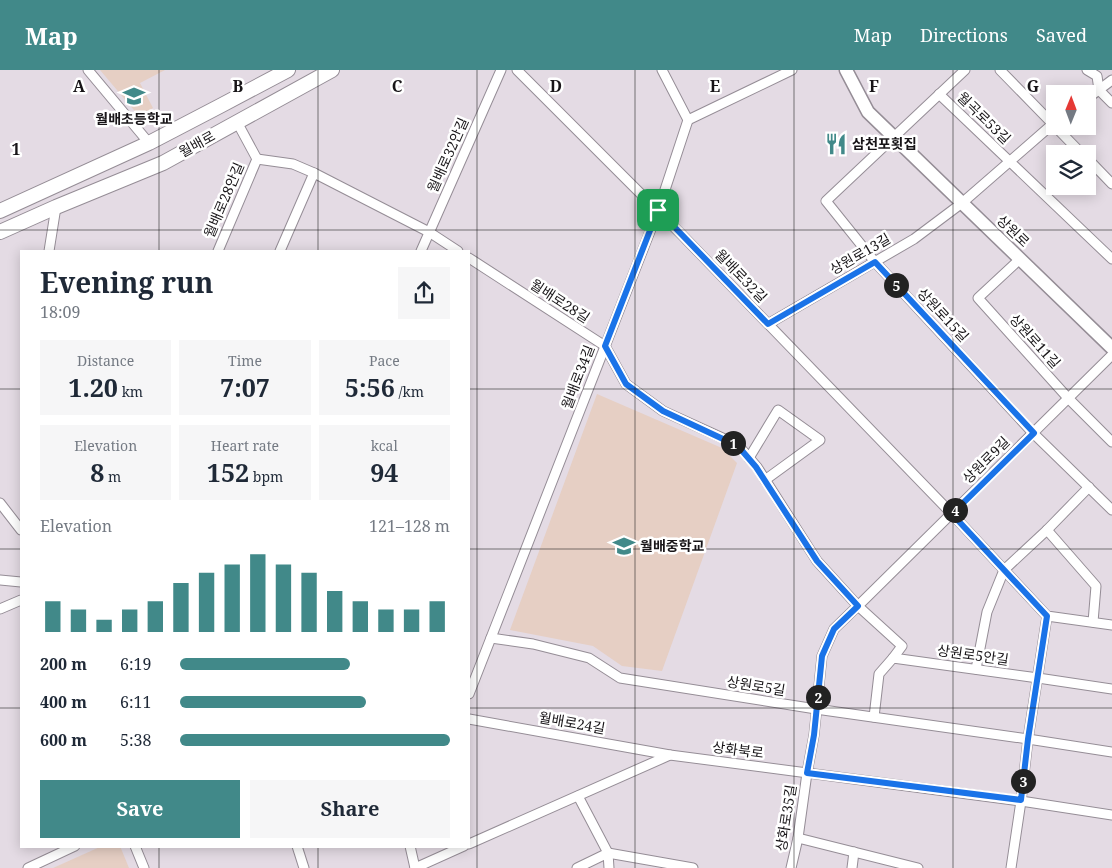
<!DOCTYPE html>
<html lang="en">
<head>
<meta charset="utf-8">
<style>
	:root { --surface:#fff; --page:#f6f6f7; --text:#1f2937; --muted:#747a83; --accent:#418989 }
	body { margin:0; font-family:"Noto Serif","Noto Sans KR",serif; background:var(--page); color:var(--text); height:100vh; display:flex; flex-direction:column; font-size:19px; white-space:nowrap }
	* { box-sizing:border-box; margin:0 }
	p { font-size:16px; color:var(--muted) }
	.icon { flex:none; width:28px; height:28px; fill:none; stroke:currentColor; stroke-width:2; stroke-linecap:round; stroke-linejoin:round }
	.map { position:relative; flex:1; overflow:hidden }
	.side { position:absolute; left:20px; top:180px; width:450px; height:598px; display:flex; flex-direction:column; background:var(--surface); border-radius:0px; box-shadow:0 2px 12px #0003 }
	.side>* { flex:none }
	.needle { width:32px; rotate:1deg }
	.tools { position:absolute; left:1046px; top:15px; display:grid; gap:10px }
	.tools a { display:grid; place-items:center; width:50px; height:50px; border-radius:0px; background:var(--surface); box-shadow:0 2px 12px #0003; font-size:25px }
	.pin { position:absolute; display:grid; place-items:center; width:42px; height:42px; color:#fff; margin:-21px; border-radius:10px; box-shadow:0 2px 8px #0006 }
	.km { position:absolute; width:25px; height:25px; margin:-12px; border-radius:50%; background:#222; color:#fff; font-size:14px; line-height:25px; text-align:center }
	.round { display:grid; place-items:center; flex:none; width:52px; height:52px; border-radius:0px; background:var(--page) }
	.head { display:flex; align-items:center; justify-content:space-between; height:85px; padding:0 20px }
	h1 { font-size:28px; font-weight:700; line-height:38px }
	.stats { display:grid; grid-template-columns:repeat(3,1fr); gap:8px; height:85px; padding:5px 20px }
	.stats div { display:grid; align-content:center; border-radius:0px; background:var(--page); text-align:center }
	.stats b { font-size:25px; font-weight:700 }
	.stats small { font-size:14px; font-weight:400 }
	.stats p { font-size:14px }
	.chart { height:140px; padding:10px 20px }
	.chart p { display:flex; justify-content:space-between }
	.chart svg { width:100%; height:90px; margin-top:5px; stroke:var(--accent); stroke-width:6 }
	.action { display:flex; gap:10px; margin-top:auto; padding:10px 20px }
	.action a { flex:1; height:58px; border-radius:0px; background:var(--accent); color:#fff; font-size:20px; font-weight:700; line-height:58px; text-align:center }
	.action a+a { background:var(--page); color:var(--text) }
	ul { padding:0 20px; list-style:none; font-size:16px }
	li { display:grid; grid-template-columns:80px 60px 1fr; align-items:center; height:38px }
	li i { height:12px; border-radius:6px; background:var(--accent) }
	header { display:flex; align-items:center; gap:30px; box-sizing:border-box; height:70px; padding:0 25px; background:var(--accent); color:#fff }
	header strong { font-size:24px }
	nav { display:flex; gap:28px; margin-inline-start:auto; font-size:18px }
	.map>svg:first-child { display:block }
	.education { fill:#e6cfc4 }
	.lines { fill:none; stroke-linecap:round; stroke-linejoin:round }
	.street-casing { stroke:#958d96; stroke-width:11 }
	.secondary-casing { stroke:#958d96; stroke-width:15 }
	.primary-casing { stroke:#958d96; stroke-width:16 }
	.street { stroke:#fff; stroke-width:9 }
	.secondary { stroke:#fff; stroke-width:12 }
	.primary { stroke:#fff; stroke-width:14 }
	.route-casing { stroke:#fff; stroke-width:10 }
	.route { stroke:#1a73e8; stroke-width:6 }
	.grid { fill:none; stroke:#181518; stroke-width:1; stroke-opacity:0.55 }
	.labels { text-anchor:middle; stroke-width:5; stroke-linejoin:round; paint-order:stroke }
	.street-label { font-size:14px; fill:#181518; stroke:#fff }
	.poi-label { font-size:14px; font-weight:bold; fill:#181518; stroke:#fff; text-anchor:start }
	.grid-label { font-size:16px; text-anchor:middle; font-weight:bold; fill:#181518; stroke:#fff; stroke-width:5; stroke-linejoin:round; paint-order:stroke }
</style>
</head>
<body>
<header>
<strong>Map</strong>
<nav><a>Map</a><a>Directions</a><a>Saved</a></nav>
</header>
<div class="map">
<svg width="1112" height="798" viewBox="0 0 1112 798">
	<rect width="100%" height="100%" fill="#e4dbe4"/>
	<!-- education -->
	<g class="education">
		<polygon points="100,0 165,0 140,13 153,38 139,46"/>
		<polygon points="597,324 722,378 737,393 662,601 622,596 593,576 510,560"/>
		<polygon points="102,776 120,776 129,798 53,798"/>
	</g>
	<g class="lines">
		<!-- street casing -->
		<g class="street-casing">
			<g id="street">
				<polyline points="88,0 149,73"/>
				<polyline points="517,0 681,164 952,444 1047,546 1112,555"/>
				<polyline points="965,0 826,131 875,192 1033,363 1112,440"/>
				<polyline points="1000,0 1082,84"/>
				<polyline points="1087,0 1097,6 1099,20 1112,33"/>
				<polyline points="939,24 1112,189"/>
				<polyline points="1088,28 1112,10"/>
				<polyline points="688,50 792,0"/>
				<polyline points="237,52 257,89"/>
				<polyline points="257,89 293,94 314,103 429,162 458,181"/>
				<polyline points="1088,89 1112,114"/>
				<polyline points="49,181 56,137"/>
				<polyline points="218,181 257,89"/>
				<polyline points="280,181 314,103"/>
				<polyline points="421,181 501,0"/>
				<polyline points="469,188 605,276 626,314 663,341 738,375 757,397 817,491 858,536 902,576 893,588"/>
				<polyline points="1020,189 978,228 1068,328 1112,372"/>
				<polyline points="768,254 914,169 962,133 1055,52"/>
				<polyline points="749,388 778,340 820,370 765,410"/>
				<polyline points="0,433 21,460"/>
				<polyline points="1047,460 1096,516 1093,552"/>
				<polyline points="0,510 21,512"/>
				<polyline points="0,539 21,530"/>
				<polyline points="491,568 533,574 589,588 620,608 816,639 1028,669 1112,682"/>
				<polyline points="976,599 987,542 1004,500 1047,460 1089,417"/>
				<polyline points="469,624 658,141 688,50 662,0"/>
				<polyline points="874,647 879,604 893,588 1038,608 1112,619"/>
				<polyline points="469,649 670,685"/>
				<polyline points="578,726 608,783 609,798"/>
				<polyline points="798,768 918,798"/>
				<polyline points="469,774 670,685 1021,731 1112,745"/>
				<polyline points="135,776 144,798"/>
				<polyline points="297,776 304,798"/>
				<polyline points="410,776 415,798"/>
				<polyline points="28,798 75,776"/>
				<polyline points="415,798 464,776"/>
				<polyline points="577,798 608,783 693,798"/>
				<polyline points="791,798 798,768 807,703 814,665 822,586 834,559 865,529 1112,285"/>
				<polyline points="852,798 854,782"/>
				<polyline points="1011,798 1021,731 1028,669 1047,546"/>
			</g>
		</g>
		<!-- secondary casing -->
		<g class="secondary-casing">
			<polyline id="secondary" points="846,0 868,42 1112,278"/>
		</g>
		<!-- primary casing -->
		<g class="primary-casing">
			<g id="primary">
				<polyline points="0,141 149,73 220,36 288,0"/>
				<polyline points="0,162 56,137 163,93 332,0"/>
			</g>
		</g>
		<!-- street -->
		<use href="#street" class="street"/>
		<!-- secondary -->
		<use href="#secondary" class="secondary"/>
		<!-- primary -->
		<use href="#primary" class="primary"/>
	</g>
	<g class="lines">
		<!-- route casing -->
		<g class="route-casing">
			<polygon id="route" points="658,140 768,254 875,192 1034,363 952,444 1047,546 1028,669 1021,730 807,703 814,665 822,586 834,559 858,536 817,491 756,397 738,376 663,341 626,314 605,276"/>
		</g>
		<!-- route -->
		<use href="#route" class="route"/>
	</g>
	<!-- grid -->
	<path class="grid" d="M 159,0 L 159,181M 318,0 L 318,181M 477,0 L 477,798M 635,0 L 635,798M 794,0 L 794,798M 953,0 L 953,798M 0,160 L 1112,160M 0,319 L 21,319M 469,319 L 1112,319M 0,479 L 21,479M 469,479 L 1112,479M 0,638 L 21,638M 469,638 L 1112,638M 159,776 L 159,798M 318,776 L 318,798"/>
	<!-- icons -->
	<defs>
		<g id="school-bare" transform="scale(1.725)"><path d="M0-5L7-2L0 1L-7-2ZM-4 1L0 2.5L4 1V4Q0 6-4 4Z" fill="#418989" stroke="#fff" stroke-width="2.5" paint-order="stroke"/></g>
		<g id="restaurant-bare" transform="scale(1.725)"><path d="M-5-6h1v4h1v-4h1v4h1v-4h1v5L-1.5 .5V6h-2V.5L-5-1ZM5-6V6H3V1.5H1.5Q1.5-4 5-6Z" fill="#418989" stroke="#fff" stroke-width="2.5" paint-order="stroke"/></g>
	</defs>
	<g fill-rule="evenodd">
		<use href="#school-bare" x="134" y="26"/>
		<use href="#restaurant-bare" x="836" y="74"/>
		<use href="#school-bare" x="624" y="476"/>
	</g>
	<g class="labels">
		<!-- street labels -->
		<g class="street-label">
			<text transform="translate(984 48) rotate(44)" y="5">월곡로53길</text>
			<text transform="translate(197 74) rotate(-29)" y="5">월배로</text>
			<text transform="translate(448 85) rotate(-66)" y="5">월배로32안길</text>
			<text transform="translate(224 130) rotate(-67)" y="5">월배로28안길</text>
			<text transform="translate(1013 161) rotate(44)" y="5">상원로</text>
			<text transform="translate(860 184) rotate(-30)" y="5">상원로13길</text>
			<text transform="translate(741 206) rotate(46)" y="5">월배로32길</text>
			<text transform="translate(560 231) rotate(33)" y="5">월배로28길</text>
			<text transform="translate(943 245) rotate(47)" y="5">상원로15길</text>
			<text transform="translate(1035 271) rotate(48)" y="5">상원로11길</text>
			<text transform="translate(578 307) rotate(-69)" y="5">월배로34길</text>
			<text transform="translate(986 390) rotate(-45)" y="5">상원로9길</text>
			<text transform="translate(973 585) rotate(8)" y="5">상원로5안길</text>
			<text transform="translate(756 616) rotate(9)" y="5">상원로5길</text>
			<text transform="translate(572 653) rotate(10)" y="5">월배로24길</text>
			<text transform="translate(738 680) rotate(7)" y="5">상화북로</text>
			<text transform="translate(786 748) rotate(-81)" y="5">상화로35길</text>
		</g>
		<!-- poi labels -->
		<g class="poi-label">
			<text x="134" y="54" text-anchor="middle">월배초등학교</text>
			<text x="852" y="79">삼천포횟집</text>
			<text x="640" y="481">월배중학교</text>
		</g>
	</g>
	<g class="grid-label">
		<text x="79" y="22">A</text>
		<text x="238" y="22">B</text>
		<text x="397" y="22">C</text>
		<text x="556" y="22">D</text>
		<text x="715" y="22">E</text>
		<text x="874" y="22">F</text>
		<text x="1033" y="22">G</text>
		<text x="16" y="85">1</text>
	</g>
</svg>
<div class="tools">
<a><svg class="needle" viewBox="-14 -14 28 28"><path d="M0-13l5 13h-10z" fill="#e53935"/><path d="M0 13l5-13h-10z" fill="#747a83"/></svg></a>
<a><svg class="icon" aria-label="layers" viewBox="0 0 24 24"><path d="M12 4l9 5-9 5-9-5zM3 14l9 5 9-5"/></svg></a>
</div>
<div class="pin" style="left:658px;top:140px;background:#1e9e55"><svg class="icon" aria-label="arrive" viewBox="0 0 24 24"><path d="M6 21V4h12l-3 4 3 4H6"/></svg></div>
<b class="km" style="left:733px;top:373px">1</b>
<b class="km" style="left:818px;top:627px">2</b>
<b class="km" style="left:1023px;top:711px">3</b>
<b class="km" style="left:955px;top:440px">4</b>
<b class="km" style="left:896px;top:215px">5</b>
<section class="side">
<div class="head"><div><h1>Evening run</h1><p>18:09</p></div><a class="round"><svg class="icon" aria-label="share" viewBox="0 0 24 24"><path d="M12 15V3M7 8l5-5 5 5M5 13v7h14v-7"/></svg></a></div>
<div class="stats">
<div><p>Distance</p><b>1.20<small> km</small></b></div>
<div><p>Time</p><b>7:07</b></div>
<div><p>Pace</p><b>5:56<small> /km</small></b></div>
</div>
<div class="stats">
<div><p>Elevation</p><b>8<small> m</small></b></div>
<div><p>Heart rate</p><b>152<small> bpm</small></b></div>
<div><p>kcal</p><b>94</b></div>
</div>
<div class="chart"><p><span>Elevation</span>121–128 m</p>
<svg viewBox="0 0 160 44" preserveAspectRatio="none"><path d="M5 44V29M15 44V33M25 44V38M35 44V33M45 44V29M55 44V20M65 44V15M75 44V11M85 44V6M95 44V11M105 44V15M115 44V24M125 44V29M135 44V33M145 44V33M155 44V29"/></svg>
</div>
<ul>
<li><b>200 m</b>6:19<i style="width:63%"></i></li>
<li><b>400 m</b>6:11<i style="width:69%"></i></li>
<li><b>600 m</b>5:38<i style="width:100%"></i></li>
</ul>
<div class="action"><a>Save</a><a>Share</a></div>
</section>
</div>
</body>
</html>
